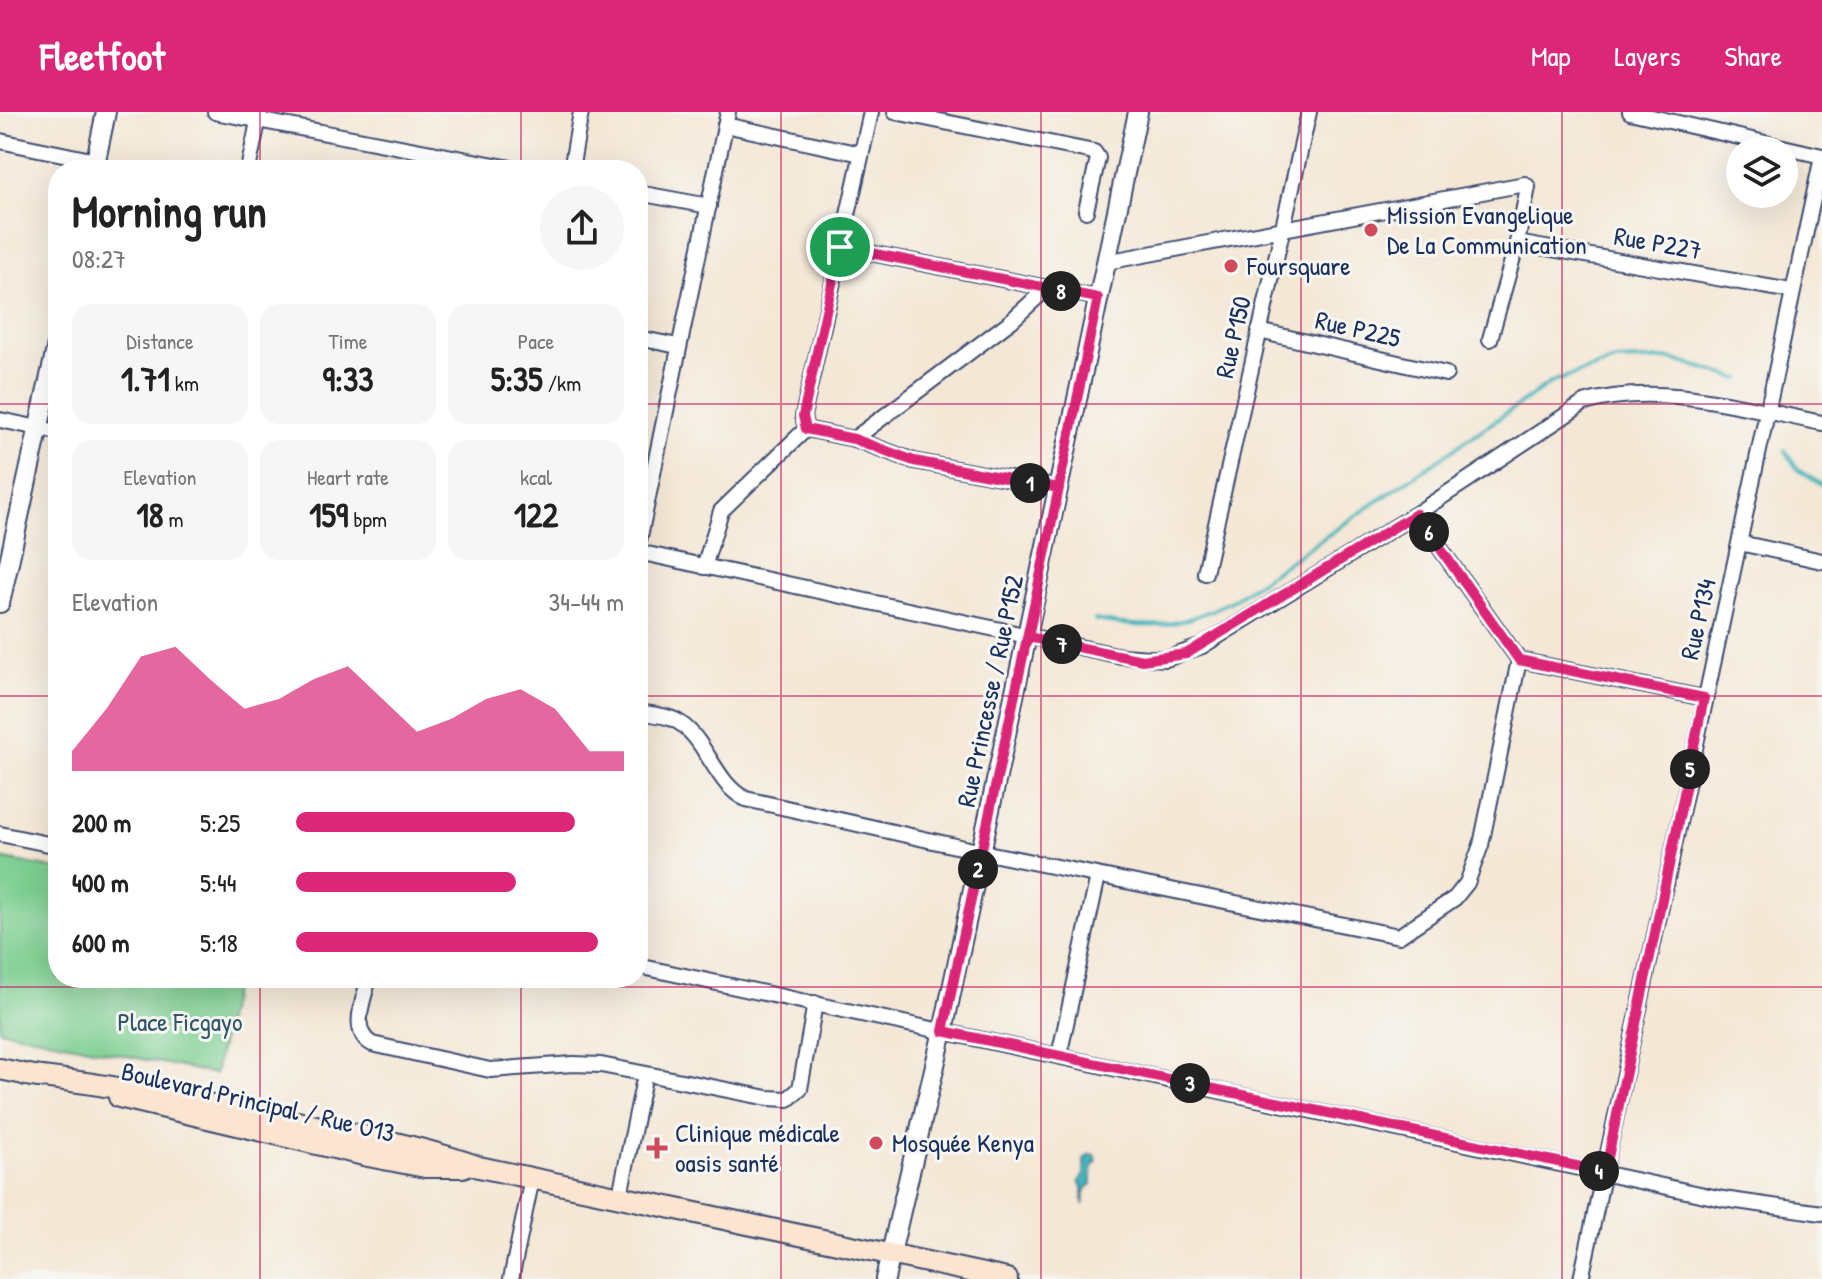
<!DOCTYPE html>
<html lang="en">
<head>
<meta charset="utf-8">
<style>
	:root { --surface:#fff; --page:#f6f6f6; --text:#222; --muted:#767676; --accent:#db2777 }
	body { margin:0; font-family:"Patrick Hand",sans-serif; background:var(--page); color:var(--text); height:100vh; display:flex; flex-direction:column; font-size:30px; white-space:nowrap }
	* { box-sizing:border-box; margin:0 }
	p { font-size:26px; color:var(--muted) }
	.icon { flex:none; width:44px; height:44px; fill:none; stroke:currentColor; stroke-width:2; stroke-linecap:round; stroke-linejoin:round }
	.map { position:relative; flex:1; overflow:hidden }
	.drawer { position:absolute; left:48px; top:48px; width:600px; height:828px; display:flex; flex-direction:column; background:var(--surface); border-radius:32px; box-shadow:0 8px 32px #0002 }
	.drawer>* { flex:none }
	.controls { position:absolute; left:1726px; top:24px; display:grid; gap:16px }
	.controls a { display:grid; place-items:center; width:72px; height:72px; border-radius:50%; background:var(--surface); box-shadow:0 8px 32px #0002; font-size:40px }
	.pin { position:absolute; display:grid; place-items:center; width:68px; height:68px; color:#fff; margin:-34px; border:4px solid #fff; border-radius:50%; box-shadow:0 2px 8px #0007 }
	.km { position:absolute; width:40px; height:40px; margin:-20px; border-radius:50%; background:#222; color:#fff; font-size:22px; line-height:40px; text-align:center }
	.round { display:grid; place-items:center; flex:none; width:84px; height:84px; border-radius:42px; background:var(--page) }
	.summary { display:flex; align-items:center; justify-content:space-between; height:136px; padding:0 24px }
	h1 { font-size:44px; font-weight:700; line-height:60px }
	.stats { display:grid; grid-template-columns:repeat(3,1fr); gap:12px; height:136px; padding:8px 24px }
	.stats div { display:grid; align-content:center; border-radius:20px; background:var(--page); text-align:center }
	.stats b { font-size:34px; font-weight:700 }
	.stats small { font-size:22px; font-weight:400 }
	.stats p { font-size:22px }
	.chart { height:224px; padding:16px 24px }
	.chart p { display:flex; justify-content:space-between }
	.chart svg { width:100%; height:144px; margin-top:8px; fill:var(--accent); opacity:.7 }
	ul { padding:0 24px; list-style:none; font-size:26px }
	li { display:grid; grid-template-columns:128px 96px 1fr; align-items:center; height:60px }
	li i { height:20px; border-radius:10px; background:var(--accent) }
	header { display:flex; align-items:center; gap:48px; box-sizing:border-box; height:112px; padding:0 40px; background:var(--accent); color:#fff }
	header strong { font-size:38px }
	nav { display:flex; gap:44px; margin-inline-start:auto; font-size:28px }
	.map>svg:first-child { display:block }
	.green { fill:#7bce90; stroke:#4b7e77; stroke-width:2 }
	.water { fill:#44b4bb; stroke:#30728c; stroke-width:2 }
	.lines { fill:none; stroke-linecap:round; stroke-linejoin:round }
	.stream { stroke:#44b4bb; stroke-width:4 }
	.minor-casing { stroke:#3c4b70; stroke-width:18 }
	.tertiary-casing { stroke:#3c4b70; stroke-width:22 }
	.secondary-casing { stroke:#3c4b70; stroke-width:24 }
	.minor { stroke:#fff; stroke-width:14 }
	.tertiary { stroke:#fff; stroke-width:18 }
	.secondary { stroke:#fce5d0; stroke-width:20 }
	.route-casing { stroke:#fff; stroke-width:16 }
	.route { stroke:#db2777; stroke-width:10 }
	.grid { fill:none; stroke:#c2185b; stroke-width:2; stroke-opacity:0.55 }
	.poi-dot { fill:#d1495b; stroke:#f6f6f2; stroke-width:3 }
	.labels { text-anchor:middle; stroke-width:6; stroke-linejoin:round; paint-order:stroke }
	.poi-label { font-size:26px; fill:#1b2f5e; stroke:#f6f6f2; text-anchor:start }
	.street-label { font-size:26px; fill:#1b2f5e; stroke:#f6f6f2 }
	.park-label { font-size:26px; fill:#33576a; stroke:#f6f6f2 }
</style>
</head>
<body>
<header>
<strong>Fleetfoot</strong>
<nav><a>Map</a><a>Layers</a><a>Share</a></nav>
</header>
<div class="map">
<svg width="1822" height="1167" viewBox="0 0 1822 1167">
	<rect width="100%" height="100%" fill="#f6f6f2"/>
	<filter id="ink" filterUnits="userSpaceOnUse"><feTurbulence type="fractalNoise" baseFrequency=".0125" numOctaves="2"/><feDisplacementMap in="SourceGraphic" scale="16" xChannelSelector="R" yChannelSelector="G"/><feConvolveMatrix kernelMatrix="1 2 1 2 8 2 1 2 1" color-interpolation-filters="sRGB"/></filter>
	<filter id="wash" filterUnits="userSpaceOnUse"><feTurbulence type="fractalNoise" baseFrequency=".006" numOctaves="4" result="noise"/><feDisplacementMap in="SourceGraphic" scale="32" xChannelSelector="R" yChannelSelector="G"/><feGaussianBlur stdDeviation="1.8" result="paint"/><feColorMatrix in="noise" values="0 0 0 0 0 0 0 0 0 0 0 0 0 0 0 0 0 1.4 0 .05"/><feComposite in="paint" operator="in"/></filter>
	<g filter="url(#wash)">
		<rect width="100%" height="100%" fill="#f4e7d5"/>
		<!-- green -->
		<polygon class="green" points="0,746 58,757 58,866 235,866 215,962 0,918"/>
		<!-- water -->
		<polygon class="water" points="1089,1042 1095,1043 1097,1049 1092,1055 1092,1072 1086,1077 1083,1093 1083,1076 1079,1069 1084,1063 1084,1047"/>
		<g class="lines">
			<!-- stream -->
			<g class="stream">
				<polyline points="1785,338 1798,358 1822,373"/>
				<path d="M 1095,508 C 1156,518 1174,516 1230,490 L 1552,270 L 1615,249 L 1671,247 L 1740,267"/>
			</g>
		</g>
	</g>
	<g filter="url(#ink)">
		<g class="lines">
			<!-- minor casing -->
			<g class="minor-casing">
				<g id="minor">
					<polyline points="215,0 521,58"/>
					<polyline points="895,0 1094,40 1098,46 1086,99"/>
					<polyline points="1630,0 1822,44"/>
					<polyline points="725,13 861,42"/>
					<polyline points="0,29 96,49"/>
					<polyline points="248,58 260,0"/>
					<polyline points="429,58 432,41"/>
					<polyline points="571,58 581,0"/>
					<polyline points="638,81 709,94"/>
					<polyline points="1517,131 1791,179"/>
					<polyline points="840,135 1098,186"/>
					<polyline points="1106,150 1525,72 1528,75 1517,131 1490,227"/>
					<polyline points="1259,219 1446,262"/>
					<polyline points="638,226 678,234"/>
					<polyline points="0,308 58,320"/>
					<polyline points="806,317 803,304 871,0"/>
					<polyline points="806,317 854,327 914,349 1059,376"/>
					<polyline points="854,327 1011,209 1047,176"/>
					<polyline points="1740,431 1822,449"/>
					<polyline points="638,434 728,0"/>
					<path d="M 638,440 L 1121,544 L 1166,547 L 1202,534 L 1416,402 L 1584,291 C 1659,269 1746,296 1822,311"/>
					<polyline points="704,455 721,399 806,317"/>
					<polyline points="1205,461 1309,0"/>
					<polyline points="1519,548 1704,586"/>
					<path d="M 638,600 C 649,602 665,603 675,608 C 707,625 714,672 746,687 L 982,740 L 1399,824 L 1455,786 L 1467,771 L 1481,733 L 1519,548 L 1416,402"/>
					<polyline points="0,722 58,734"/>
					<polyline points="638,854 1723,1087 1822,1101"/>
					<path d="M 369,866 C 364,887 349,919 372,932 L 490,958 L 573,952 L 601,953 L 768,986 L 788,987 L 800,977 L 815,891"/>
					<polyline points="1059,944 1098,764"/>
					<polyline points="620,1083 645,962"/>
					<polyline points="511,1167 532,1066"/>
					<polyline points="1581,1167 1822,45"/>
				</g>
			</g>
			<!-- tertiary casing -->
			<g class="tertiary-casing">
				<g id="tertiary">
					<polyline points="94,58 106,0"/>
					<polyline points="0,491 58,228"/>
					<polyline points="885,1167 943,919 1138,0"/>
				</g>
			</g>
			<!-- secondary casing -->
			<g class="secondary-casing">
				<g id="secondary">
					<polyline points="0,957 38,965"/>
					<path d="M 26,963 C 120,974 210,992 302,1011 C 362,1024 421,1034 479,1055 L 1007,1167"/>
					<polyline points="119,985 368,1044 425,1055 463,1055"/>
				</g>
			</g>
			<!-- minor -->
			<use href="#minor" class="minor"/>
			<!-- tertiary -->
			<use href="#tertiary" class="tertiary"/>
			<!-- secondary -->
			<use href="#secondary" class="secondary"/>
		</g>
	</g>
	<g class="lines" filter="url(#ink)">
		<!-- route casing -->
		<g class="route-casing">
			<polyline id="route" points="840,135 803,304 806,317 854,327 914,349 1059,376 943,919 1605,1060 1704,586 1519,548 1416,402 1186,542 1142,548 1028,525 1098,186 840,135"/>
		</g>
		<!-- route -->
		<use href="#route" class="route"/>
	</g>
	<!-- grid -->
	<path class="grid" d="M 260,0 L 260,58M 521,0 L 521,58M 781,0 L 781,1167M 1041,0 L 1041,1167M 1301,0 L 1301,1167M 1562,0 L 1562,1167M 0,292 L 58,292M 638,292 L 1822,292M 0,584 L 58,584M 638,584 L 1822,584M 260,866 L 260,1167M 521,866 L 521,1167M 0,875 L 1822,875"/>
	<!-- markers -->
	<g class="poi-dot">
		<circle cx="1371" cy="118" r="8"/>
		<circle cx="1231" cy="154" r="8"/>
		<circle cx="876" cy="1031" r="8"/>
		<path d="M653 1024h8v8h8v8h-8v8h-8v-8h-8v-8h8z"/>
	</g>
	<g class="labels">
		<!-- poi labels -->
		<g class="poi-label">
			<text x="1387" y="112">Mission Evangelique<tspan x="1387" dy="30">De La Communication</tspan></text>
			<text x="1247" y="163">Foursquare</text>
			<text x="675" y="1030">Clinique médicale<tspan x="675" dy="30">oasis santé</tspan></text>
			<text x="892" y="1040">Mosquée Kenya</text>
		</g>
		<!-- street labels -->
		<g class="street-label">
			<text transform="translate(1658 131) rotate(10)" y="9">Rue P227</text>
			<text transform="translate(1358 217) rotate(13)" y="9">Rue P225</text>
			<text transform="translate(1233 225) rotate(-77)" y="9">Rue P150</text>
			<text transform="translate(1698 507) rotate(-77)" y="9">Rue P134</text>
			<text transform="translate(990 579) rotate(-78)" y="9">Rue Princesse / Rue P152</text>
			<text transform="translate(258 990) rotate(13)" y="9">Boulevard Principal / Rue O13</text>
		</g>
		<!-- park labels -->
		<g class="park-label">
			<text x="180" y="919">Place Ficgayo</text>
		</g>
	</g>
</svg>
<div class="controls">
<a><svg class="icon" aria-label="layers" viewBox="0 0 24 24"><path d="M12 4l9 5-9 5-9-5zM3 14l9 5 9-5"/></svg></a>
</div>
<div class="pin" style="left:840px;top:135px;background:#1e9e55"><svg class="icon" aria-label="arrive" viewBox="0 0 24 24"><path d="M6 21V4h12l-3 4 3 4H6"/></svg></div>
<b class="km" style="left:1030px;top:371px">1</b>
<b class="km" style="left:978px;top:757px">2</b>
<b class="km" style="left:1190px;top:971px">3</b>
<b class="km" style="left:1599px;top:1059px">4</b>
<b class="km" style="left:1690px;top:657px">5</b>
<b class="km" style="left:1429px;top:420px">6</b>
<b class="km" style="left:1062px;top:532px">7</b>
<b class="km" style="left:1061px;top:179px">8</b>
<section class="drawer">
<div class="summary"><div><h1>Morning run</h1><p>08:27</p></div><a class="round"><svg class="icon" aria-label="share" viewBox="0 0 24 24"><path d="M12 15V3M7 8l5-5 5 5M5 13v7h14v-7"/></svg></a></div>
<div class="stats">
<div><p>Distance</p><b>1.71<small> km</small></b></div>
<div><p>Time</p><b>9:33</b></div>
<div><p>Pace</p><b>5:35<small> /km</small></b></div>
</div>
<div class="stats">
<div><p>Elevation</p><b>18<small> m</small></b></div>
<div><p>Heart rate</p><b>159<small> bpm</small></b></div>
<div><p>kcal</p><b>122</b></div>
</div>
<div class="chart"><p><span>Elevation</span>34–44 m</p>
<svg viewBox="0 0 160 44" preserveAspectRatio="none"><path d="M0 44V38L10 25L20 9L30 6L40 16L50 25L60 22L70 16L80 12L90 22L100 32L110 28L120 22L130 19L140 25L150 38L160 38V44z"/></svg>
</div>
<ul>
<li><b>200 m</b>5:25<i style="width:85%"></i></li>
<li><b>400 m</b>5:44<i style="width:67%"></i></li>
<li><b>600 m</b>5:18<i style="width:92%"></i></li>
</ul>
</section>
</div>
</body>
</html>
